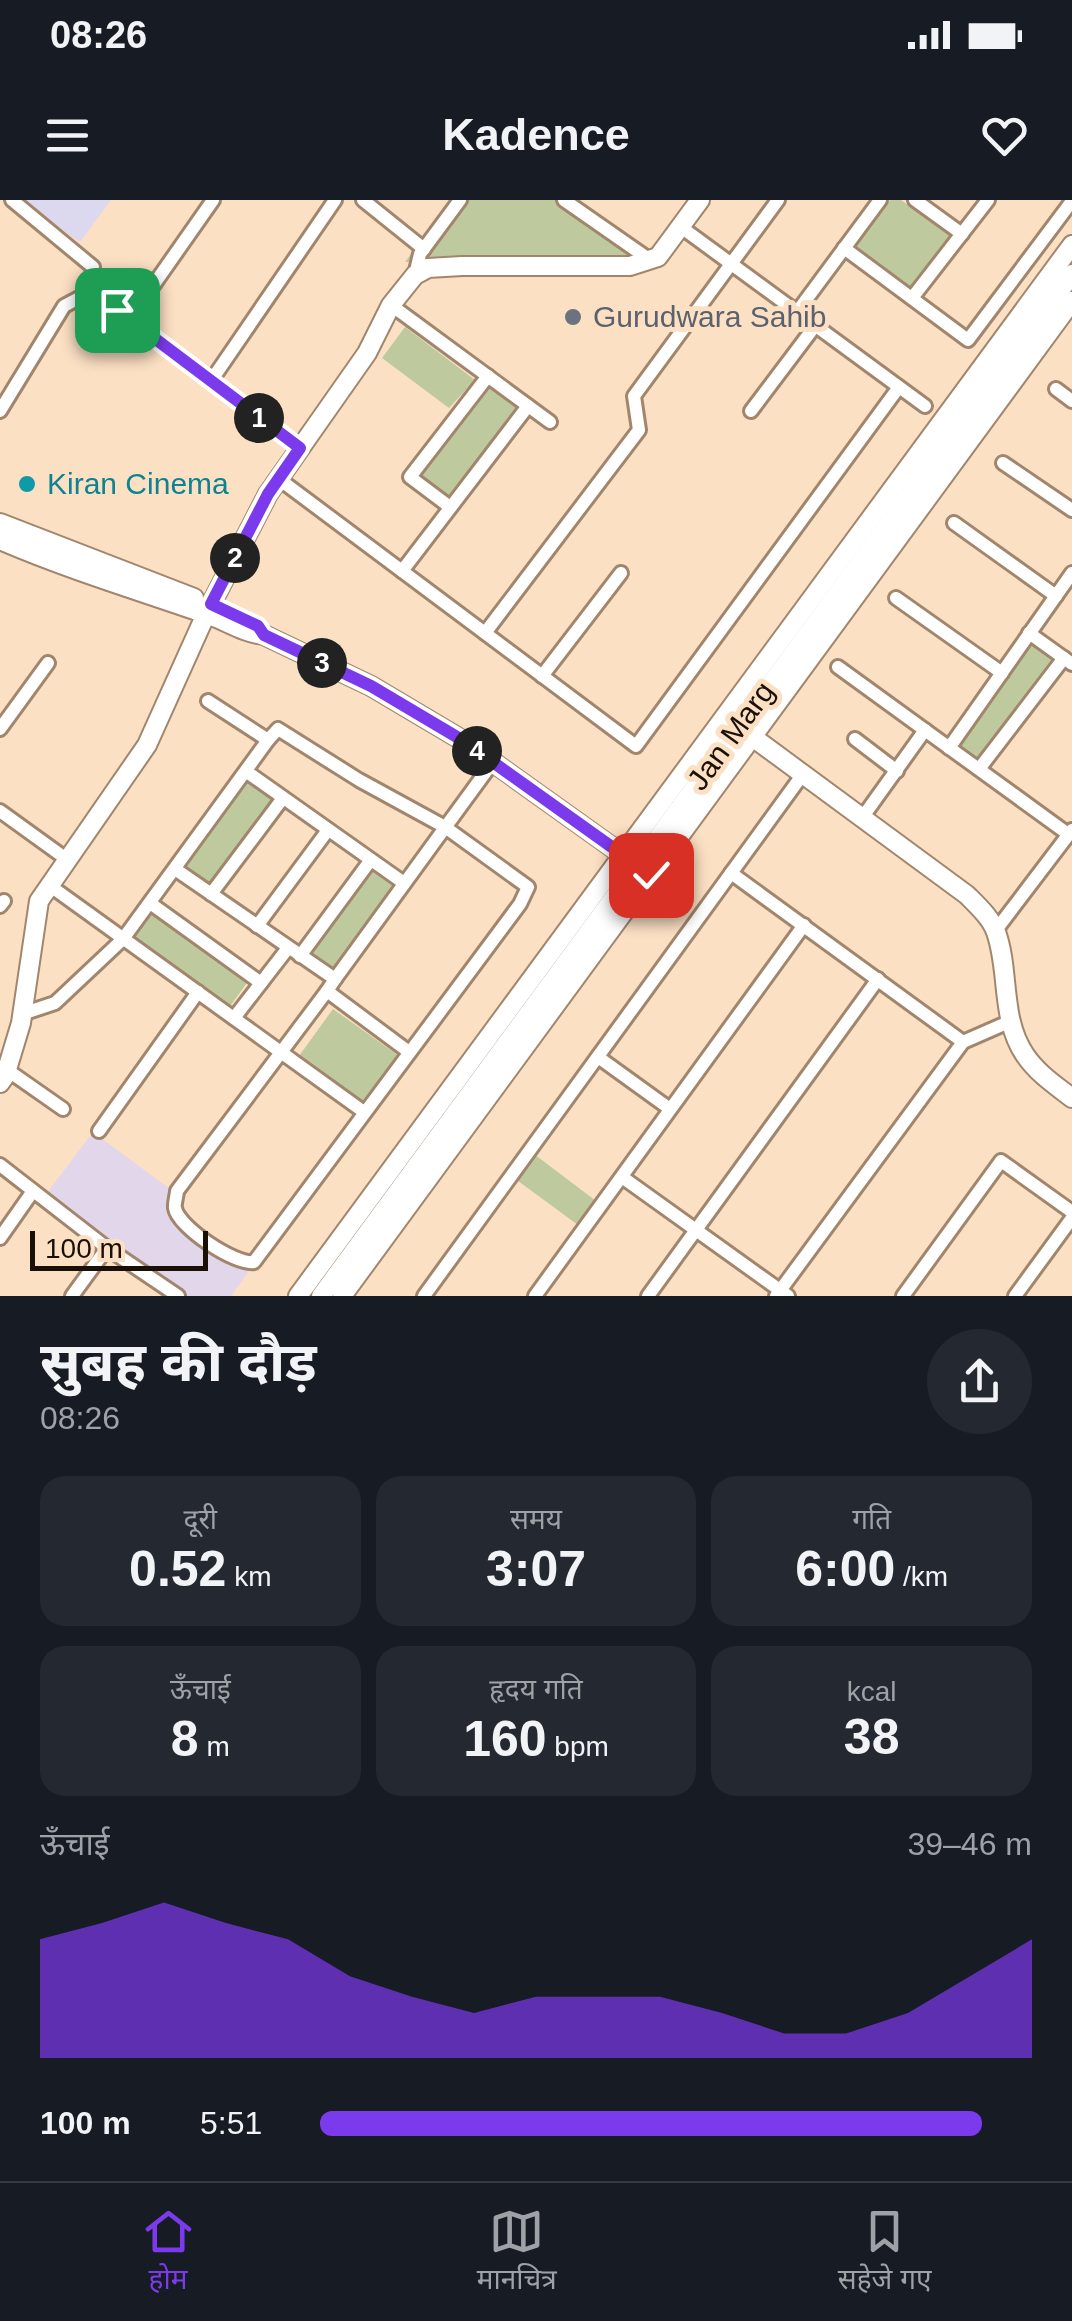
<!DOCTYPE html>
<html lang="hi">
<head>
<meta charset="utf-8">
<style>
	:root { --surface:#171b24; --page:#242831; --text:#f1f3f6; --muted:#9ea1a6; --line:#363941; --accent:#7c3aed }
	body { margin:0; font-family:Helvetica,"Noto Sans Devanagari",sans-serif; background:var(--page); color:var(--text); height:100vh; display:flex; flex-direction:column; font-size:38px; white-space:nowrap }
	* { box-sizing:border-box; margin:0 }
	p { font-size:32px; color:var(--muted) }
	.icon { flex:none; width:55px; height:55px; fill:none; stroke:currentColor; stroke-width:2; stroke-linecap:round; stroke-linejoin:round }
	.map { position:relative; height:1096px; overflow:hidden }
	.panel { display:flex; flex-direction:column; background:var(--surface); flex:1 }
	.panel>* { flex:none }
	.scale { position:absolute; left:30px; bottom:25px; width:178px; box-sizing:border-box; padding-left:10px; border:5px solid #1a1007; border-top:0; font-size:28px; line-height:35px; white-space:nowrap; color:#1a1007; -webkit-text-stroke:8px #fce0c4; paint-order:stroke }
	.pin { position:absolute; display:grid; place-items:center; width:85px; height:85px; color:#fff; margin:-42px; border-radius:20px; box-shadow:0 5px 15px #0006 }
	.km { position:absolute; width:50px; height:50px; margin:-25px; border-radius:50%; background:#222; color:#fff; font-size:28px; line-height:50px; text-align:center }
	.round { display:grid; place-items:center; flex:none; width:105px; height:105px; border-radius:52px; background:var(--page) }
	.head { display:flex; align-items:center; justify-content:space-between; height:170px; padding:0 40px }
	h1 { font-size:55px; font-weight:700; line-height:75px }
	.metrics { display:grid; grid-template-columns:repeat(3,1fr); gap:15px; height:170px; padding:10px 40px }
	.metrics div { display:grid; align-content:center; border-radius:25px; background:var(--page); text-align:center }
	.metrics b { font-size:50px; font-weight:700 }
	.metrics small { font-size:28px; font-weight:400 }
	.metrics p { font-size:28px }
	.chart { height:280px; padding:20px 40px }
	.chart p { display:flex; justify-content:space-between }
	.chart svg { width:100%; height:180px; margin-top:10px; fill:var(--accent); opacity:.7 }
	ul { padding:0 40px; list-style:none; font-size:32px }
	li { display:grid; grid-template-columns:160px 120px 1fr; align-items:center; height:75px }
	li i { height:25px; border-radius:12px; background:var(--accent) }
	.status { display:flex; justify-content:space-between; align-items:center; height:70px; padding:0 50px; background:var(--surface); direction:ltr }
	.status svg { height:28px; fill:currentColor }
	header { display:flex; justify-content:space-between; align-items:center; height:130px; padding:0 40px; background:var(--surface); font-size:45px; font-weight:700 }
	.menu { display:flex; justify-content:space-around; align-items:center; height:140px; border-top:2px solid var(--line); background:var(--surface); font-size:28px; color:var(--muted) }
	.menu a { display:grid; justify-items:center; gap:5px }
	.menu .current { color:var(--accent) }
	.map>svg:first-child { display:block }
	.commercial { fill:#dcd8ee }
	.education { fill:#e2d6ea }
	.green { fill:#beca9d }
	.lines { fill:none; stroke-linecap:round; stroke-linejoin:round }
	.street-casing { stroke:#a1866d; stroke-width:18 }
	.secondary-casing { stroke:#a1866d; stroke-width:22 }
	.street { stroke:#fff; stroke-width:12 }
	.secondary { stroke:#fff; stroke-width:18 }
	.route-casing { stroke:#fff; stroke-width:20 }
	.route { stroke:#7c3aed; stroke-width:12 }
	.worship-dot { fill:#6b7280; stroke:#fce0c4; stroke-width:4 }
	.culture-dot { fill:#0f9aa8; stroke:#fce0c4; stroke-width:4 }
	.labels { text-anchor:middle; stroke-width:10; stroke-linejoin:round; paint-order:stroke }
	.worship-label { font-size:30px; fill:#5b616d; stroke:#fce0c4; text-anchor:start }
	.culture-label { font-size:30px; fill:#0d838f; stroke:#fce0c4; text-anchor:start }
	.street-label { font-size:30px; fill:#1a1007; stroke:#fce0c4 }
</style>
</head>
<body>
<div class="status"><b>08:26</b><svg viewBox="0 0 49 12"><path d="M0 12V9h3v3zM5 12V6h3v6zM10 12V3h3v9zM15 12V0h3v12zM26 1h20v11H26zM47 4h2v5h-2z"/></svg></div>
<header><svg class="icon" aria-label="menu" viewBox="0 0 24 24"><path d="M4 6h16M4 12h16M4 18h16"/></svg>Kadence<svg class="icon" aria-label="heart" viewBox="0 0 24 24"><path d="M12 20l-8-8c-3-5 5-10 8-4 3-6 11-1 8 4z"/></svg></header>
<div class="map">
<svg width="1072" height="1096" viewBox="0 0 1072 1096">
	<rect width="100%" height="100%" fill="#fce0c4"/>
	<!-- commercial -->
	<polygon class="commercial" points="20,0 111,0 80,42"/>
	<!-- education -->
	<polygon class="education" points="93,932 178,995 167,1010 249,1071 231,1096 185,1096 47,993"/>
	<!-- green -->
	<g class="green">
		<polygon points="452,0 559,0 631,55 405,62"/>
		<polygon points="890,0 901,0 950,36 911,88 855,46"/>
		<polygon points="405,127 475,180 449,208 382,158"/>
		<polygon points="488,176 528,206 450,307 410,277"/>
		<polygon points="1032,445 1053,461 978,561 957,546"/>
		<polygon points="249,577 277,599 211,689 182,667"/>
		<polygon points="371,665 404,689 339,779 305,755"/>
		<polygon points="150,708 249,780 228,809 129,737"/>
		<polygon points="333,809 399,856 366,903 299,856"/>
		<polygon points="534,954 596,1001 578,1025 514,978"/>
	</g>
	<g class="lines">
		<!-- street casing -->
		<g class="street-casing">
			<g id="street">
				<polyline points="12,0 93,67"/>
				<polyline points="363,0 424,49"/>
				<polyline points="564,0 650,60"/>
				<polyline points="915,0 962,34"/>
				<polyline points="681,27 925,206"/>
				<polyline points="844,48 968,140 1072,1"/>
				<polyline points="415,75 420,54 460,0"/>
				<polyline points="912,98 988,0"/>
				<polyline points="391,105 550,222"/>
				<polyline points="797,112 880,0"/>
				<polyline points="129,120 213,0"/>
				<polyline points="211,181 335,0"/>
				<polyline points="1056,189 1072,201"/>
				<polyline points="0,211 64,106 81,97 117,110 300,248"/>
				<polyline points="751,211 815,126"/>
				<polyline points="1003,263 1072,310"/>
				<polyline points="279,279 636,546 899,187"/>
				<polyline points="450,307 410,277 488,176"/>
				<polyline points="954,323 1056,396"/>
				<polyline points="402,371 528,206"/>
				<polyline points="896,398 1002,473"/>
				<polyline points="485,433 639,230 634,196 778,0"/>
				<polyline points="1029,433 1072,464"/>
				<polyline points="838,467 1068,634"/>
				<polyline points="542,476 621,373"/>
				<path d="M 208,501 L 268,540 L 278,529 L 359,580 L 445,627 L 528,687 L 520,704 L 254,1062 C 235,1065 178,1027 175,1008 C 174,1005 177,994 177,991 L 327,791 L 335,779 L 436,640 L 493,562"/>
				<polyline points="0,529 48,463"/>
				<polyline points="855,539 897,571"/>
				<polyline points="949,548 1072,373"/>
				<polyline points="979,569 1064,458"/>
				<polyline points="247,572 404,683"/>
				<polyline points="0,611 65,658"/>
				<polyline points="862,618 925,530"/>
				<polyline points="175,669 335,779"/>
				<polyline points="731,673 963,842"/>
				<polyline points="49,685 364,912"/>
				<polyline points="211,694 283,598"/>
				<polyline points="150,703 261,783"/>
				<polyline points="0,706 4,701"/>
				<polyline points="257,726 328,630"/>
				<polyline points="996,730 1072,630"/>
				<polyline points="300,756 370,661"/>
				<polyline points="327,791 409,852"/>
				<polyline points="22,814 55,803 123,739 268,540"/>
				<polyline points="234,818 288,748"/>
				<polyline points="598,857 670,909"/>
				<polyline points="3,867 63,909"/>
				<polyline points="99,931 198,792"/>
				<polyline points="0,965 107,1048 178,1096"/>
				<polyline points="622,977 788,1096"/>
				<polyline points="0,1038 33,991"/>
				<polyline points="72,1096 107,1048"/>
				<polyline points="424,1096 803,574"/>
				<polyline points="535,1096 804,725"/>
				<polyline points="648,1096 878,779"/>
				<polyline points="776,1096 963,842 1011,821"/>
				<polyline points="903,1096 1001,961 1072,1012"/>
				<polyline points="1015,1096 1072,1018"/>
			</g>
		</g>
		<!-- secondary casing -->
		<g class="secondary-casing">
			<g id="secondary">
				<polyline points="0,323 194,398"/>
				<path d="M 0,340 C 67,369 137,390 206,414 C 225,420 243,433 264,435 L 371,486 L 462,540 L 630,660"/>
				<path d="M 743,530 L 967,695 C 978,706 991,718 996,732 C 1010,771 1000,818 1025,855 C 1037,873 1055,885 1072,898"/>
				<polyline points="0,883 5,876 21,823 39,701 147,545 206,414 268,294 367,153 391,105 415,75 428,68 462,66 630,66 658,57 700,0"/>
				<polyline points="298,1096 1072,45"/>
				<polyline points="321,1096 1072,74"/>
				<polyline points="342,1096 1072,101"/>
			</g>
		</g>
		<!-- street -->
		<use href="#street" class="street"/>
		<!-- secondary -->
		<use href="#secondary" class="secondary"/>
	</g>
	<g class="lines">
		<!-- route casing -->
		<g class="route-casing">
			<polyline id="route" points="117,110 300,248 268,294 211,404 258,426 264,435 371,486 462,540 651,675"/>
		</g>
		<!-- route -->
		<use href="#route" class="route"/>
	</g>
	<!-- markers -->
	<circle class="worship-dot" cx="573" cy="117" r="10"/>
	<circle class="culture-dot" cx="27" cy="284" r="10"/>
	<g class="labels">
		<!-- worship labels -->
		<g class="worship-label">
			<text x="593" y="127">Gurudwara Sahib</text>
		</g>
		<!-- culture labels -->
		<g class="culture-label">
			<text x="47" y="294">Kiran Cinema</text>
		</g>
		<!-- street labels -->
		<g class="street-label">
			<text transform="translate(731 536) rotate(-54)" y="10">Jan Marg</text>
		</g>
	</g>
</svg>
<div class="scale">100 m</div>
<div class="pin" style="left:117px;top:110px;background:#1e9e55"><svg class="icon" aria-label="arrive" viewBox="0 0 24 24"><path d="M6 21V4h12l-3 4 3 4H6"/></svg></div>
<div class="pin" style="left:651px;top:675px;background:#d93025"><svg class="icon" aria-label="check" viewBox="0 0 24 24"><path d="M5 12l5 5 9-10"/></svg></div>
<b class="km" style="left:259px;top:218px">1</b>
<b class="km" style="left:235px;top:358px">2</b>
<b class="km" style="left:322px;top:463px">3</b>
<b class="km" style="left:477px;top:551px">4</b>
</div>
<section class="panel">
<div class="head"><div><h1>सुबह की दौड़</h1><p>08:26</p></div><a class="round"><svg class="icon" aria-label="share" viewBox="0 0 24 24"><path d="M12 15V3M7 8l5-5 5 5M5 13v7h14v-7"/></svg></a></div>
<div class="metrics">
<div><p>दूरी</p><b>0.52<small> km</small></b></div>
<div><p>समय</p><b>3:07</b></div>
<div><p>गति</p><b>6:00<small> /km</small></b></div>
</div>
<div class="metrics">
<div><p>ऊँचाई</p><b>8<small> m</small></b></div>
<div><p>हृदय गति</p><b>160<small> bpm</small></b></div>
<div><p>kcal</p><b>38</b></div>
</div>
<div class="chart"><p><span>ऊँचाई</span>39–46 m</p>
<svg viewBox="0 0 160 44" preserveAspectRatio="none"><path d="M0 44V15L10 11L20 6L30 11L40 15L50 24L60 29L70 33L80 29L90 29L100 29L110 33L120 38L130 38L140 33L150 24L160 15V44z"/></svg>
</div>
<ul>
<li><b>100 m</b>5:51<i style="width:93%"></i></li>
</ul>
</section>
<nav class="menu">
<a class="current"><svg class="icon" aria-label="home" viewBox="0 0 24 24"><path d="M3 11l9-7 9 7M6 9v11h12V9"/></svg>होम</a>
<a><svg class="icon" aria-label="map" viewBox="0 0 24 24"><path d="M3 6l6-2 6 2 6-2v14l-6 2-6-2-6 2zM9 4v14M15 6v14"/></svg>मानचित्र</a>
<a><svg class="icon" aria-label="saved" viewBox="0 0 24 24"><path d="M7 4h10v16l-5-4-5 4z"/></svg>सहेजे गए</a>
</nav>
</body>
</html>
